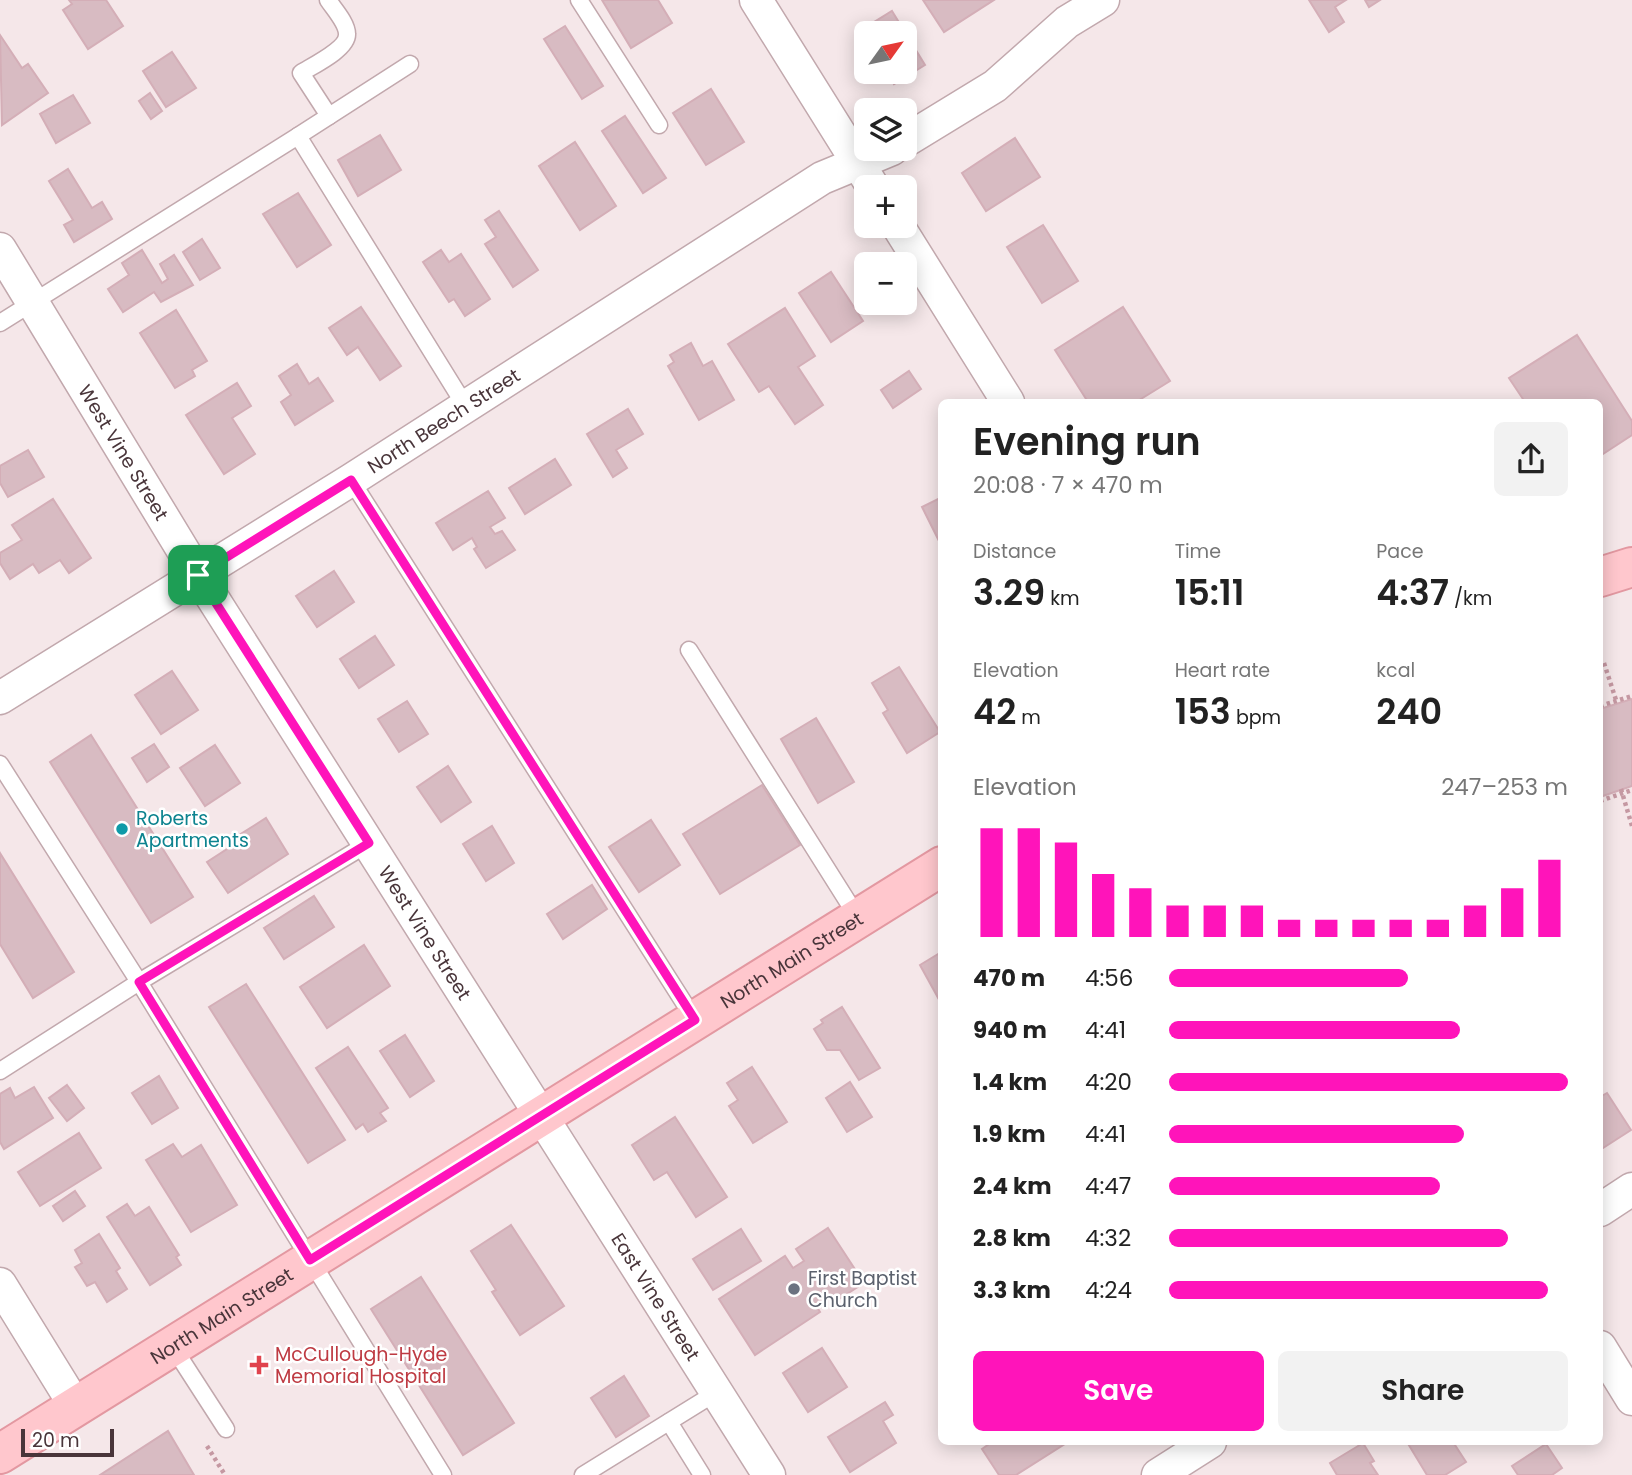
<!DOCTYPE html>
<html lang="en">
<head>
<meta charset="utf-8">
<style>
	:root { --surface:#fff; --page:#f2f2f2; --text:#222; --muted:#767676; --accent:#ff14ba }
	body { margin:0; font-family:Poppins,sans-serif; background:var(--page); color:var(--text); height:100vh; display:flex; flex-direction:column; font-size:26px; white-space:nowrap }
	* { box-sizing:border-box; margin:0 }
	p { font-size:23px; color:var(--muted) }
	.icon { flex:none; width:38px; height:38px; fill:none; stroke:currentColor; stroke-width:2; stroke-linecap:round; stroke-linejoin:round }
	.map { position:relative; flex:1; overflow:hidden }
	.panel { position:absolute; left:938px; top:399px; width:665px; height:1046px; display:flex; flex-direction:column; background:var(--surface); border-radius:10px; box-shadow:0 4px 18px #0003 }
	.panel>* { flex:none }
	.needle { width:46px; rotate:57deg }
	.buttons { position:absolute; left:854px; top:21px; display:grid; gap:14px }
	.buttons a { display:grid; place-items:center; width:63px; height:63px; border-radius:10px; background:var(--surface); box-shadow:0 4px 18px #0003; font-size:35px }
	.scale { position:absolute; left:21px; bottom:18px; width:93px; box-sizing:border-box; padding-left:7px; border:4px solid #49353a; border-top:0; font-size:19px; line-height:24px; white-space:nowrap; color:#49353a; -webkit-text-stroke:5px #fff; paint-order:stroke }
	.pin { position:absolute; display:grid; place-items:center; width:60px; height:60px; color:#fff; margin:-30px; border-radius:14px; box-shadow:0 4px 10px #0006 }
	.round { display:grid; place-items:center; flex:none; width:74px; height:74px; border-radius:10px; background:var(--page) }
	.headline { display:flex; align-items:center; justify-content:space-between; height:119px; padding:0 35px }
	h1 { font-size:38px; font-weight:600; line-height:52px }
	.figures { display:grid; grid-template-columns:repeat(3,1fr); gap:10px; height:119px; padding:7px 35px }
	.figures div { display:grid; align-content:center }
	.figures b { font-size:35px; font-weight:600 }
	.figures small { font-size:19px; font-weight:400 }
	.figures p { font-size:19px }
	.chart { height:196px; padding:14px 35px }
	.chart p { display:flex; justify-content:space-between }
	.chart svg { width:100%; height:126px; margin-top:7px; stroke:var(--accent); stroke-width:6 }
	.button { display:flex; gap:14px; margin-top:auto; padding:14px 35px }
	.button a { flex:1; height:80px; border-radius:10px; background:var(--accent); color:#fff; font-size:28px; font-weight:600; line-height:80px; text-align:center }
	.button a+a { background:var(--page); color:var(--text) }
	ul { padding:0 35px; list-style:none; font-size:23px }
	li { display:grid; grid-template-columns:112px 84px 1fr; align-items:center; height:52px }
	li i { height:18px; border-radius:9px; background:var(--accent) }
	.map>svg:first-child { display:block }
	.building { fill:#d8bbc2; stroke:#d4aeb7; stroke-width:2 }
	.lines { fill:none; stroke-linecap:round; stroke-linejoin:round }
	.service-casing { stroke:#c2a8ad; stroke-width:19 }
	.minor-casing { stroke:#c2a8ad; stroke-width:35 }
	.secondary-casing { stroke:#e398a1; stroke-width:42 }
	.path { stroke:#c598a2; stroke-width:4.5; stroke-dasharray:3.5 3.5; stroke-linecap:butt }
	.service { stroke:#fff; stroke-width:16 }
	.minor { stroke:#fff; stroke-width:32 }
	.secondary { stroke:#ffc7cd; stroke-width:38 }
	.route-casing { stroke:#fff; stroke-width:14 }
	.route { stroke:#ff14ba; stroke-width:9 }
	.culture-dot { fill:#0f9aa8; stroke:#fff; stroke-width:2.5 }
	.worship-dot { fill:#6b7280; stroke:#fff; stroke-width:2.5 }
	.health-dot { fill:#e0444e; stroke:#fff; stroke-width:2.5 }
	.labels { text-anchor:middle; stroke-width:5; stroke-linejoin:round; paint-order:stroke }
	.street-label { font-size:19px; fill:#49353a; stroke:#fff }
	.culture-label { font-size:19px; fill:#0d838f; stroke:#fff; text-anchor:start }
	.worship-label { font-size:19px; fill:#5b616d; stroke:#fff; text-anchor:start }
	.health-label { font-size:19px; fill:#be3a42; stroke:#fff; text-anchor:start }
</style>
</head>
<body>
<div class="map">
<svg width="1632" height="1475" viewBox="0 0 1632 1475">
	<rect width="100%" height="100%" fill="#f5e7e9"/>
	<!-- building -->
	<g class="building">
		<polygon points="69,0 106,0 123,26 88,49 63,10 72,4"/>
		<polygon points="602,0 658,0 672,23 631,48"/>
		<polygon points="923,0 994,0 944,32"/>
		<polygon points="1309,0 1346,0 1335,7 1344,22 1329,32"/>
		<polygon points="1365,0 1380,0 1369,7"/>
		<polygon points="892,11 925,65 894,84 887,72 905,72 905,33 866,33 866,39 861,30"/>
		<polygon points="565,26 603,86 582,99 544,39"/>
		<polygon points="0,35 22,68 28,64 48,93 2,125"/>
		<polygon points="172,52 196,88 166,107 143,71"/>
		<polygon points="711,89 744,142 706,165 673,113"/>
		<polygon points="150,93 162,111 151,119 139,101"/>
		<polygon points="73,95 90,123 56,143 40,114"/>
		<polygon points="625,116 666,178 643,193 602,131"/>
		<polygon points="380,135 401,170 358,196 338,160"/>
		<polygon points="1015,138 1040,177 986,211 962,173"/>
		<polygon points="575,142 616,206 580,230 539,166"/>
		<polygon points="68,169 92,208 102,202 112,219 74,242 64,225 73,220 49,181"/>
		<polygon points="298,193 331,245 297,267 263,214"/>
		<polygon points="499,211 538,270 513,287 485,244 496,237 485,220"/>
		<polygon points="1043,225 1078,281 1042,303 1007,247"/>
		<polygon points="202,239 220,268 200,280 183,252"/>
		<polygon points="142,250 162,283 168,279 160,264 174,255 193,285 161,302 154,292 123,312 108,289 129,275 122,263"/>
		<polygon points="441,250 449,262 461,254 490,299 465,316 454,299 449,302 423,262"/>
		<polygon points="831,272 863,321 831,342 799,293"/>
		<polygon points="361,307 401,366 380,380 358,347 347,355 329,328"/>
		<polygon points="1123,307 1170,381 1136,402 1088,402 1055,350"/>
		<polygon points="785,308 815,356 798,367 823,405 795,424 769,386 759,392 728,344"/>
		<polygon points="176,310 207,361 192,370 195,376 175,388 140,333"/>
		<polygon points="1577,335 1632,421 1632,435 1600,456 1600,402 1525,402 1509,378"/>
		<polygon points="691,343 703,366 712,361 734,400 699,420 668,366 674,362 670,355"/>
		<polygon points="297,364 309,384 318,378 333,401 295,425 281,402 291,395 279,376"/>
		<polygon points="909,371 921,389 893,408 881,390"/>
		<polygon points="237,383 251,406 232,418 255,454 224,474 186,415"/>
		<polygon points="628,409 643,434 616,450 627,468 613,477 587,434"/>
		<polygon points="28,450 44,477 8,497 0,483 0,466"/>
		<polygon points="555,459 571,485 525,514 509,488"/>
		<polygon points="488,491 505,518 490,527 495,534 502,531 515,550 486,568 474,549 477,547 472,538 453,550 436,523"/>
		<polygon points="942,497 942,547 922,507"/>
		<polygon points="53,499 91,558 69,573 60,560 39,573 33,564 10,579 0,563 0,553 22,540 12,525"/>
		<polygon points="334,571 354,602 317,627 296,596"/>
		<polygon points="375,636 394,665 359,688 340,659"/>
		<polygon points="899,667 940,732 907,753 883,713 888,710 872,683"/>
		<polygon points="172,671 198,710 161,734 135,695"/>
		<polygon points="1632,699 1632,786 1600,797 1600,709"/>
		<polygon points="407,701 428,734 399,752 378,719"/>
		<polygon points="816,718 854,782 818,803 781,739"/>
		<polygon points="91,735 193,897 151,923 50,762"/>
		<polygon points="154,744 169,767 147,782 132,758"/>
		<polygon points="215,745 240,783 205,806 180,768"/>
		<polygon points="448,766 471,802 441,822 417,787"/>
		<polygon points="762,785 800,845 720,894 683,834"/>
		<polygon points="266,818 288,854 228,893 207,862 230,847 228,842"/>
		<polygon points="651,820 680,865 639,892 609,847"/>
		<polygon points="492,826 514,863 486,881 463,844"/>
		<polygon points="0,853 74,972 33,998 0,944"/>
		<polygon points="592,885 607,909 563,939 547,914"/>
		<polygon points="314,896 334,927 284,959 264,928"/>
		<polygon points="364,945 390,986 327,1028 300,987"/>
		<polygon points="940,953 942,957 942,1005 920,965"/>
		<polygon points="246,984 345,1140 308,1163 209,1007"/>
		<polygon points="842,1007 880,1068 859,1080 840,1050 827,1050 814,1029 823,1023 821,1020"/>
		<polygon points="405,1035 434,1081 410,1097 380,1051"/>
		<polygon points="348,1047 388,1108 380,1113 386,1121 368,1132 363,1124 356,1129 316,1068"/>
		<polygon points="752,1067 787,1122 753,1143 729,1106 738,1100 727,1083"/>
		<polygon points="159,1076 178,1108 152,1124 132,1093"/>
		<polygon points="850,1082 872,1117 847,1132 826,1098"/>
		<polygon points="67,1085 84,1108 67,1121 49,1098"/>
		<polygon points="34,1087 53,1118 4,1149 0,1142 0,1094 10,1088 15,1098"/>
		<polygon points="1607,1093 1631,1130 1600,1150 1600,1097"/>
		<polygon points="675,1117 727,1197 696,1217 667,1172 654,1180 632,1145"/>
		<polygon points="79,1133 101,1168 40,1206 18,1172"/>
		<polygon points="173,1144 182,1157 201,1145 237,1205 191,1232 146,1160"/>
		<polygon points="75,1191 85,1206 63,1221 53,1206"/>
		<polygon points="127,1204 135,1216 149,1207 179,1255 176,1257 181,1265 150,1285 107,1217"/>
		<polygon points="511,1225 564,1306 520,1335 492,1292 496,1290 471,1251"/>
		<polygon points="828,1228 864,1283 833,1303 828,1296 815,1304 820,1312 755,1355 719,1299 785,1256 793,1268 804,1261 796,1249"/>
		<polygon points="741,1229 761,1261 713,1290 693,1259"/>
		<polygon points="99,1234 120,1268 116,1271 127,1289 107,1302 95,1282 87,1286 75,1267 82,1263 75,1250"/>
		<polygon points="421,1277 514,1423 463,1455 371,1309"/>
		<polygon points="822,1348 847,1387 808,1412 783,1373"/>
		<polygon points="624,1376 649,1416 616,1437 591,1398"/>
		<polygon points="885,1402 893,1415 883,1421 896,1443 850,1472 828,1437"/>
		<polygon points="168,1431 194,1475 100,1475"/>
		<polygon points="992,1442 1068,1442 1016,1475 999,1475 982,1449"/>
		<polygon points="1407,1442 1453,1442 1466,1462 1445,1475 1427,1475"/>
		<polygon points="1363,1443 1374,1461 1370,1463 1378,1475 1337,1475 1330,1463"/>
		<polygon points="1546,1444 1562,1468 1552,1475 1518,1475 1512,1466"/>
	</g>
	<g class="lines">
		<!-- service casing -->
		<g class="service-casing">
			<g id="service">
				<path d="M 328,0 C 334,9 347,23 347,34 C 348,49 312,66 301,73 L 329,116"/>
				<polyline points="579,0 659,125"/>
				<polyline points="298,136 410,64"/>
				<polyline points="0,323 298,136 466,407"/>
				<polyline points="351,480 695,1020"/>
				<polyline points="689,650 858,918"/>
				<polyline points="0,764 139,982 443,1475"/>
				<polyline points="0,1071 139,982 369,843"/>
				<polyline points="173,1347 226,1429"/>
				<polyline points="669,1422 702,1475"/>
				<polyline points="583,1475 717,1392"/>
			</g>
		</g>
		<!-- minor casing -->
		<g class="minor-casing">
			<g id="minor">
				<polyline points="756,0 873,187"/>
				<polyline points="905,141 995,86 1067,22 1103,0"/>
				<polyline points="898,226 1008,402"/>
				<path id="s1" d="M 0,249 L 198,575 L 769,1475"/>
				<path id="s2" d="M 0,698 L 351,480 L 822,178 L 892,149"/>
				<polyline points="1600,1210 1632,1189"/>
				<polyline points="0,1284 76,1407"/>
				<polyline points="1600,1347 1632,1399"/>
				<polyline points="1158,1475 1210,1442"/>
			</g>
		</g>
		<!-- secondary casing -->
		<g class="secondary-casing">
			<g id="secondary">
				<polyline points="1600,577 1632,567"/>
				<path id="s3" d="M 0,1454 L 942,866"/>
			</g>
		</g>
		<!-- path -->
		<g class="path">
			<polyline points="1604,663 1617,703"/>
			<polyline points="1600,706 1632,696"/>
			<polyline points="1621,789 1632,826"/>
			<polyline points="1600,801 1632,790"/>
			<polyline points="207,1446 225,1475"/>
		</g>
		<!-- service -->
		<use href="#service" class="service"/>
		<!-- minor -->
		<use href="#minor" class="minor"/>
		<!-- secondary -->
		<use href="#secondary" class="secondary"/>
	</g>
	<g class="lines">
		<!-- route casing -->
		<g class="route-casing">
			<polygon id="route" points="351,480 695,1020 310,1260 139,982 369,843 198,575"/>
		</g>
		<!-- route -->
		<use href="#route" class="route"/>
	</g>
	<!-- markers -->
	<circle class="culture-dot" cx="122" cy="829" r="7"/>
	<circle class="worship-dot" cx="794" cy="1289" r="7"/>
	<path class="health-dot" d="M255.5 1354.5h7v7h7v7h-7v7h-7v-7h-7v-7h7z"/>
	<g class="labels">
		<!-- street labels -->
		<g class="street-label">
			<text dy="7" stroke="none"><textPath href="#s2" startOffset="523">North Beech Street</textPath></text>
			<text dy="7" stroke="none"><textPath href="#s1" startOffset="238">West Vine Street</textPath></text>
			<text dy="7" stroke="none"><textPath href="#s1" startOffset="805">West Vine Street</textPath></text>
			<text dy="7" stroke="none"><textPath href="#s3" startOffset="933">North Main Street</textPath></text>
			<text dy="7" stroke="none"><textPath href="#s1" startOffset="1236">East Vine Street</textPath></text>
			<text dy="7" stroke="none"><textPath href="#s3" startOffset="261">North Main Street</textPath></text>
		</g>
		<!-- culture labels -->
		<g class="culture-label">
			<text x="136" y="825">Roberts<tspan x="136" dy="22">Apartments</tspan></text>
		</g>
		<!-- worship labels -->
		<g class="worship-label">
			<text x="808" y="1285">First Baptist<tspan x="808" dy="22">Church</tspan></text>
		</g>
		<!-- health labels -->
		<g class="health-label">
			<text x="275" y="1361">McCullough-Hyde<tspan x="275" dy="22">Memorial Hospital</tspan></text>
		</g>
	</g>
</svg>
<div class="buttons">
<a><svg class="needle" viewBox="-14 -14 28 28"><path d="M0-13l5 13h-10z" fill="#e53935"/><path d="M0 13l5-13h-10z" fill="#767676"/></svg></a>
<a><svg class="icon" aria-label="layers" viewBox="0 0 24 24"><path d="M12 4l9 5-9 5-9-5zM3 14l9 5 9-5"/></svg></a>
<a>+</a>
<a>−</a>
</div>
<div class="scale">20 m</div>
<div class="pin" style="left:198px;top:575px;background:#1e9e55"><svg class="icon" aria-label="arrive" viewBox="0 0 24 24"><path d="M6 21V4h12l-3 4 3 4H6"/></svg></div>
<section class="panel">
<div class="headline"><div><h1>Evening run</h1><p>20:08 · 7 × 470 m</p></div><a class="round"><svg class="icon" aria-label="share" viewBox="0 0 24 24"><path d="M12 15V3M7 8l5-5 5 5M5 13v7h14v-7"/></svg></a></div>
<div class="figures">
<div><p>Distance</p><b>3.29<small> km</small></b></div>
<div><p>Time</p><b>15:11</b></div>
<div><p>Pace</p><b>4:37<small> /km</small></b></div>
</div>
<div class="figures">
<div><p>Elevation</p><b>42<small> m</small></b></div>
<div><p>Heart rate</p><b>153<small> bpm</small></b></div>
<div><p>kcal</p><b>240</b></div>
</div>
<div class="chart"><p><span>Elevation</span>247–253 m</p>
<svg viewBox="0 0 160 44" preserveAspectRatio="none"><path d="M5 44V6M15 44V6M25 44V11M35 44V22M45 44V27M55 44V33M65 44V33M75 44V33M85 44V38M95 44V38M105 44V38M115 44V38M125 44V38M135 44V33M145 44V27M155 44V17"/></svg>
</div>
<ul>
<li><b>470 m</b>4:56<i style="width:60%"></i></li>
<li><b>940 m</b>4:41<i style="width:73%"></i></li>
<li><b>1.4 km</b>4:20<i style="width:100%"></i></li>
<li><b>1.9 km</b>4:41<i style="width:74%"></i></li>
<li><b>2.4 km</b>4:47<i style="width:68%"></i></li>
<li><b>2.8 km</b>4:32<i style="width:85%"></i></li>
<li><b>3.3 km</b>4:24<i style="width:95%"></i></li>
</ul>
<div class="button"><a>Save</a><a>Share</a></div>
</section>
</div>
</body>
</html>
